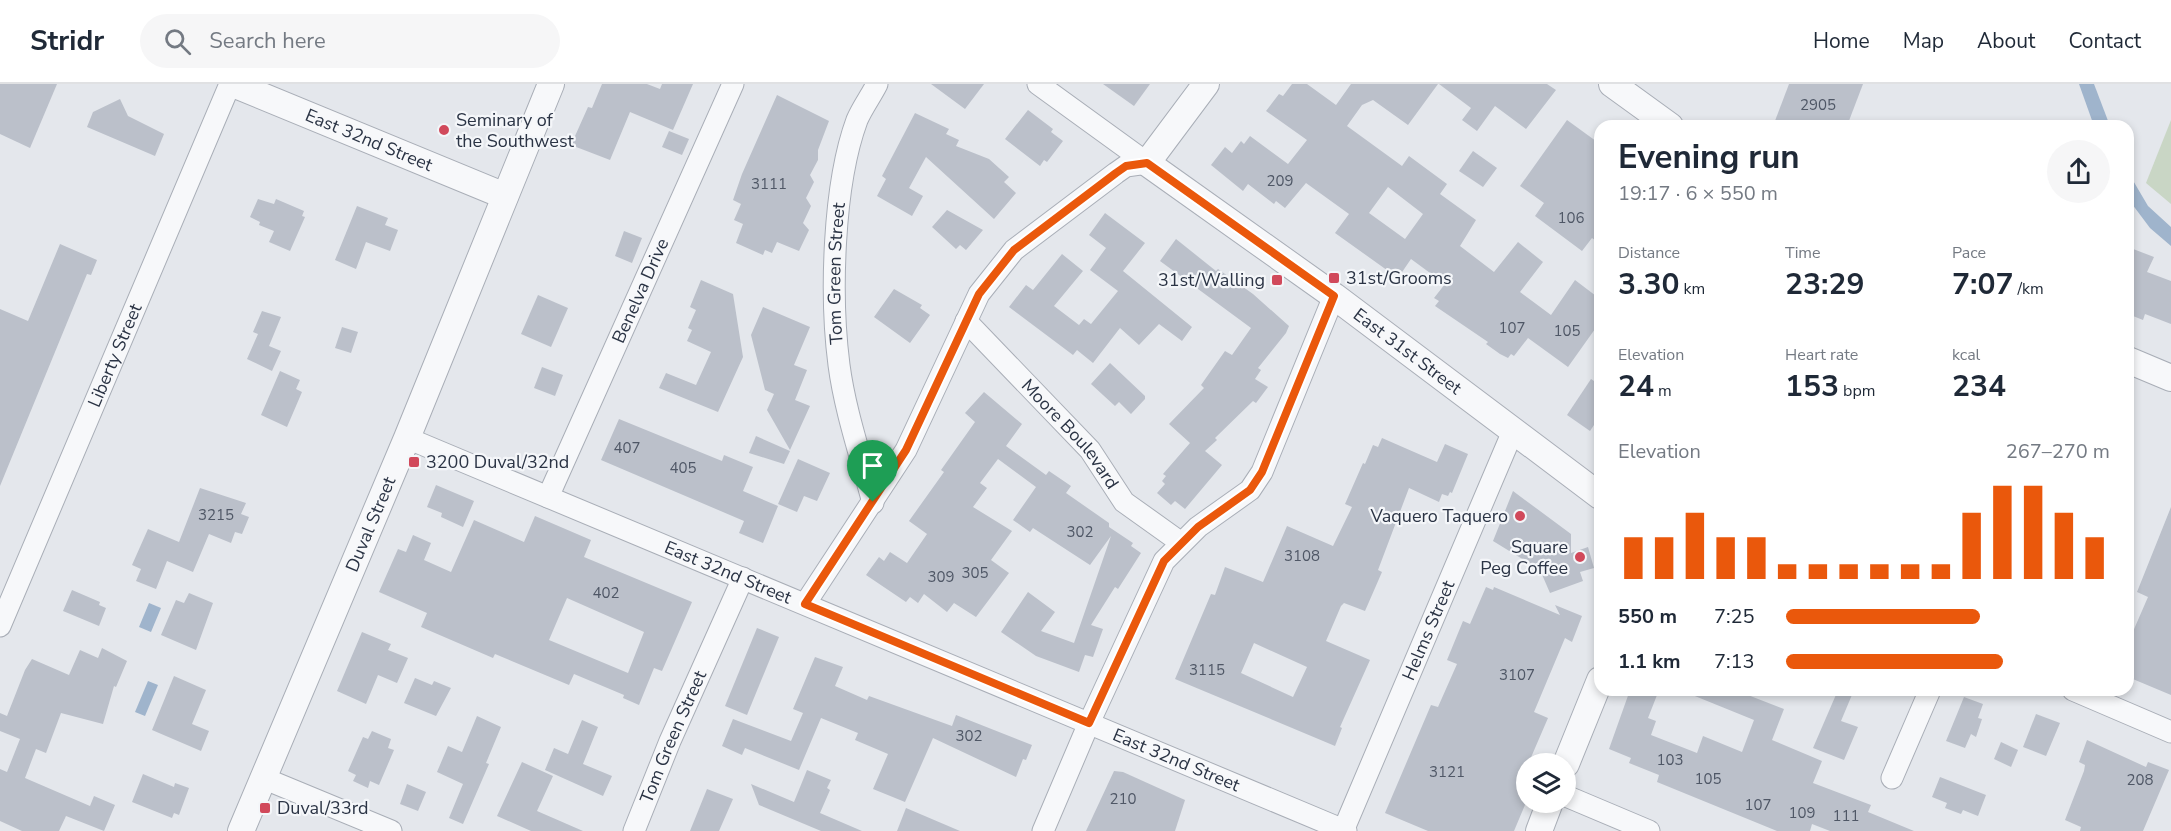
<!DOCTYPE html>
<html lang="en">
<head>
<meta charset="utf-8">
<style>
	:root { --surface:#fff; --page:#f6f6f7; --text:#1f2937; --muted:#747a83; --line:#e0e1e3; --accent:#ea580c }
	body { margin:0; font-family:"Nunito Sans",sans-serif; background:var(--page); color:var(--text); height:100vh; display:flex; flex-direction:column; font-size:22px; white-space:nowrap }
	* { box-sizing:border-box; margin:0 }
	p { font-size:20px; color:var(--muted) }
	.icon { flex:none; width:33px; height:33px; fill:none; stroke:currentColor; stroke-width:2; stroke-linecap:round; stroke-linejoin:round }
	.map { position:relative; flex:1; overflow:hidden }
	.details { position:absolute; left:1594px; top:36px; width:540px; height:576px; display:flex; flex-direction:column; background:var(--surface); border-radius:18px; box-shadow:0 3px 9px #0003 }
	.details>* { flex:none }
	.fabs { position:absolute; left:1516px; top:669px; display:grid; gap:12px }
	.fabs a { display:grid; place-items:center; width:60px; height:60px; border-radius:50%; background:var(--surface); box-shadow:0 3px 9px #0003; font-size:30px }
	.pin { position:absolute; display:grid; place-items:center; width:51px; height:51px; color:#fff; margin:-62px -26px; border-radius:50% 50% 50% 0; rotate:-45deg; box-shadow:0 0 6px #0007 }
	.pin .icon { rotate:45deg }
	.round { display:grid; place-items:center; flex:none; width:63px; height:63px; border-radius:32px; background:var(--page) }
	.head { display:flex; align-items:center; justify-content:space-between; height:102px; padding:0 24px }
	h1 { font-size:33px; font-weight:700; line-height:45px }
	.stats { display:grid; grid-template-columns:repeat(3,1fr); gap:9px; height:102px; padding:6px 24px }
	.stats div { display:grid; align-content:center }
	.stats b { font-size:30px; font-weight:700 }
	.stats small { font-size:16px; font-weight:400 }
	.stats p { font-size:16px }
	.chart { height:168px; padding:12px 24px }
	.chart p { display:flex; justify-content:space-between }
	.chart svg { width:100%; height:108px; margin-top:6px; stroke:var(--accent); stroke-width:6 }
	ul { padding:0 24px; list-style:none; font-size:20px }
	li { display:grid; grid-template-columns:96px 72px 1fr; align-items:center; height:45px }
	li i { height:15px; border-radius:8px; background:var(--accent) }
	header { display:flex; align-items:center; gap:36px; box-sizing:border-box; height:84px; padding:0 30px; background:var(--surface); border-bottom:2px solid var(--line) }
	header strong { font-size:28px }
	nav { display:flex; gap:33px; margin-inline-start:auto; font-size:21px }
	.search { width:420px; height:54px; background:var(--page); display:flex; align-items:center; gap:15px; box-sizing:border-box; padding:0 21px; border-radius:33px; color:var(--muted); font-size:22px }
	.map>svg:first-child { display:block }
	.green { fill:#c9d6c5 }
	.water { fill:#9fb4cc }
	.building { fill:#bbc0ca; fill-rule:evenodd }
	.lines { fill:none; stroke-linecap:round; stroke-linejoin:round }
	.minor-casing { stroke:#a9aeb7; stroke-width:23 }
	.tertiary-casing { stroke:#a9aeb7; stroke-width:28 }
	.minor { stroke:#f7f8fa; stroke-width:21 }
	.tertiary { stroke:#f7f8fa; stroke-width:26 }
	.route-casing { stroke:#fff; stroke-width:12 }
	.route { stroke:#ea580c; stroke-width:8 }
	.poi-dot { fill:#d1495b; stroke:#f4f6f9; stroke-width:2 }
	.labels { text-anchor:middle; stroke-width:4.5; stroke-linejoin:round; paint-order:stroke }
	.number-label { font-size:15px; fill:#4f5766 }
	.poi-label { font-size:18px; fill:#2b3445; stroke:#f4f6f9; text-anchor:start }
	.street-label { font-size:18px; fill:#2b3445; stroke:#f4f6f9 }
</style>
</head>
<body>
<header>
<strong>Stridr</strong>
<div class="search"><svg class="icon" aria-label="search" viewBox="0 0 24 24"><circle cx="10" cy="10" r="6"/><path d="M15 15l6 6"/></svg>Search here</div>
<nav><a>Home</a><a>Map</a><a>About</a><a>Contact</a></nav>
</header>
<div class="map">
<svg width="2171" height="747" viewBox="0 0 2171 747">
	<rect width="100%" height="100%" fill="#e4e7ec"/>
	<!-- green -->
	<polygon class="green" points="2171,36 2171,120 2146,99"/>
	<!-- water -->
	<g class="water">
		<polygon points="2079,0 2094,0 2110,42 2094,42"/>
		<polygon points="2128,88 2148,122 2171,143 2171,162 2150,144 2129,116"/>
		<polygon points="149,519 161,524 151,548 139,543"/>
		<polygon points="148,597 158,601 145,632 135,628"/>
	</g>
	<!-- building -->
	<g class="building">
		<polygon points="0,0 57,0 30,64 0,50"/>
		<polygon points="602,0 647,0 660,5 662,0 693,0 673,46 630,28 610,76 571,61 588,23 592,24"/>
		<polygon points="931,0 984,0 965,25"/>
		<polygon points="1103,0 1150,0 1134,22"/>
		<path d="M 1292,0 L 1307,0 L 1336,21 L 1351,0 L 1438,0 L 1408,41 L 1373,16 L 1362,21 L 1347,42 L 1402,82 L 1409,72 L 1447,100 L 1440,110 L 1476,136 L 1460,162 L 1494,188 L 1518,158 L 1543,178 L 1520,208 L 1551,231 L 1575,196 L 1600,215 L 1600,238 L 1568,283 L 1528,254 L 1514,272 L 1511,270 L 1508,274 L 1500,270 L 1486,260 L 1488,258 L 1435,222 L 1439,217 L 1434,214 L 1445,200 L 1411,175 L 1398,194 L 1335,149 L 1349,130 L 1306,99 L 1285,124 L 1276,117 L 1274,120 L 1248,100 L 1243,107 L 1211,81 L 1225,63 L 1232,69 L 1241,57 L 1244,60 L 1250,52 L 1288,80 L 1307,56 L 1266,27 L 1279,10 L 1283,12 ZM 1388,103 L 1423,130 L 1405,155 L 1369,129 Z"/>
		<polygon points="1439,0 1547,0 1556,6 1526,45 1495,22 1477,47 1462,36 1471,24"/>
		<polygon points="1789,0 1863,0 1847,42 1773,42"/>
		<polygon points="777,11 829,37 818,66 818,76 810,91 814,98 806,114 811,122 803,139 809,146 799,167 777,158 772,169 765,166 763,171 736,159 743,140 734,136 741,120 733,116 742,90"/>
		<polygon points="120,15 128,32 164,50 155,72 87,43 93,28"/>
		<polygon points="1028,26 1053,45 1051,48 1063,57 1047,78 1044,76 1040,82 1005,55"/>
		<polygon points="915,29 949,45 946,50 959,56 956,62 989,75 1009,93 1004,98 1016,109 994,135 926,73 909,104 923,112 912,132 877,112 886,95 882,92"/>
		<polygon points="1567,36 1600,60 1600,160 1592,154 1582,167 1535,132 1544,119 1520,102"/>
		<polygon points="669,47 689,55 682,71 662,63"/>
		<polygon points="1473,67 1497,84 1483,103 1459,87"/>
		<polygon points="258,115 274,120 276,115 304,127 302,132 305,133 290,167 269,158 274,147 259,141 260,138 250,133"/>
		<polygon points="357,122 388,134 385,141 398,146 390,167 366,158 356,185 335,176"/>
		<polygon points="947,126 983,146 966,166 960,161 956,165 932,143"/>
		<polygon points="1105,129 1145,159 1123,187 1192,243 1182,257 1159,240 1139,261 1120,244 1093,279 1077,266 1073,271 1009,223 1026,201 1033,206 1062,170 1083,187 1054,222 1079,241 1084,235 1091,240 1118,207 1090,186 1106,164 1089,151"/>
		<polygon points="624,147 642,154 632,179 615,172"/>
		<polygon points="1176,155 1216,187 1218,185 1253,210 1289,242 1286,249 1258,284 1261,286 1255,295 1268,303 1256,319 1253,317 1215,354 1217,356 1205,367 1222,381 1185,425 1175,417 1171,421 1157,409 1165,400 1162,397 1166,392 1163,390 1190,359 1169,340 1204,304 1201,301 1225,267 1232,271 1251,244 1160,177"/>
		<polygon points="60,160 97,176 91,191 87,190 0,402 0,225 28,237"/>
		<polygon points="2128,163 2154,173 2147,188 2171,197 2171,240 2145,230 2143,236 2128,230"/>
		<polygon points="701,196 733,210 743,273 718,328 659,304 666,289 696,301 711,268 687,257 692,246 688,244 696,226 690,223"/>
		<polygon points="894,205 922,221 920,224 930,231 910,259 874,233"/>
		<polygon points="538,211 568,224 551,263 521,250"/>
		<polygon points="763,223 810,243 794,281 807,286 795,316 810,322 790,366 767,326 774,310 765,306 751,251"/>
		<polygon points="262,227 281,233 269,262 281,267 272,287 247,275 258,250 253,248"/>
		<polygon points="342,243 358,248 351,269 335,264"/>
		<polygon points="1110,279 1145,312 1145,315 1131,330 1119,318 1115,322 1091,300"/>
		<polygon points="542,283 563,291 555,312 534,304"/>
		<polygon points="280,287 300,296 296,305 302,308 287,343 261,331"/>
		<polygon points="1591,295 1600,301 1600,332 1590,347 1567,331"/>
		<polygon points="984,308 1022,340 1006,362 1046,391 1049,387 1071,402 1066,409 1109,439 1109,443 1133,459 1131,462 1141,469 1118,505 1115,503 1091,541 1103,545 1093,573 1085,571 1079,588 1036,572 1001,548 1028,508 1055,528 1041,547 1074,559 1111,452 1090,481 1033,444 1030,448 1013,436 1036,403 998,375 980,399 987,404 973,423 1012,447 991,476 1009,489 976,533 954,519 947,528 924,510 918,519 910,513 906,518 866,491 879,473 884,477 890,468 907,479 927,450 909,437 944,388 941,386 975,338 965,329"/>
		<polygon points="619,335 722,377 724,371 753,383 743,407 778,422 763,459 739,449 744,437 601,376"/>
		<polygon points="756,352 790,367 784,380 749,369"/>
		<path d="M 1382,354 L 1437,378 L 1445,360 L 1468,370 L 1452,409 L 1450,408 L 1448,412 L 1442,410 L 1439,418 L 1409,404 L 1378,486 L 1382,488 L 1365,527 L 1344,519 L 1341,522 L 1326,557 L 1370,576 L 1340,643 L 1342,644 L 1335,662 L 1175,595 L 1211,510 L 1215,511 L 1225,483 L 1263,498 L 1287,442 L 1333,462 L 1352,423 L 1345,420 L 1363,379 L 1365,380 L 1373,361 L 1378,363 ZM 1254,559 L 1307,583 L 1293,613 L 1241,589 Z"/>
		<polygon points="798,375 830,389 817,417 804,412 797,428 778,420"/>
		<polygon points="436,401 474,417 463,443 441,433 442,429 427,423"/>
		<polygon points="200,404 246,419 241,430 249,433 242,450 235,448 231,459 209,450 193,488 167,477 156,505 136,497 141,485 132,481 148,445 179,458"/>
		<polygon points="1513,407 1571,450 1571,469 1588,463 1594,484 1580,488 1583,497 1550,509 1540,486 1493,457"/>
		<polygon points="2171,423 2171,611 2128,593 2128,559 2148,513 2137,508"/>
		<path d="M 535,432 L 591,456 L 584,473 L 692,518 L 662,587 L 654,584 L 639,621 L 623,614 L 624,611 L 574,590 L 569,601 L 495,570 L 493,574 L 421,543 L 427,529 L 379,508 L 398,465 L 406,468 L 413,451 L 431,459 L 424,476 L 451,488 L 474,436 L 524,458 ZM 567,514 L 644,548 L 628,589 L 549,556 Z"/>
		<polygon points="1486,503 1493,506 1494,503 1560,531 1555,521 1582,532 1572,558 1565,554 1534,628 1548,634 1529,678 1532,680 1527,680 1527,716 1514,747 1428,747 1385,729 1431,621 1438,623 1457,580 1447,576 1463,537 1470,540"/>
		<polygon points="72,506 100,518 99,521 106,524 99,542 63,527"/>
		<polygon points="189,509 213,519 196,566 161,551 176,516 184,519"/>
		<polygon points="757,544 779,553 747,631 725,622"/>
		<polygon points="362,548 391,560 388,566 408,574 397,599 378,591 366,620 337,607"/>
		<polygon points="102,564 127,577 116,603 114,602 103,640 61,629 46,669 36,665 25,694 90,722 94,712 115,721 104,747 66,732 59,747 22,747 0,737 0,685 7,688 20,655 0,647 0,629 7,632 25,586 32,575 69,591 80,566 98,574"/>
		<polygon points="815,573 843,583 835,602 867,616 869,612 952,642 956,631 1032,661 1026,676 1023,675 1016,693 933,654 905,718 873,705 888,670 855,656 858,649 821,634 799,686 745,664 742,671 722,662 733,635 791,657 803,629 793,625"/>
		<polygon points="174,592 206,606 192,640 209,647 201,667 152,646"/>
		<polygon points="415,594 432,601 434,597 451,604 436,632 404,619"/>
		<polygon points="1630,606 1659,606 1648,634 1656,637 1651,651 1697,669 1703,652 1742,668 1754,636 1680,606 1735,606 1784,625 1772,656 1822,677 1813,699 1871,721 1868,728 1914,747 1830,747 1812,740 1810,747 1777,747 1657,698 1659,691 1629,679 1631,674 1609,665"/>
		<polygon points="1838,606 1854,606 1841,637 1858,643 1844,676 1813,664"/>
		<polygon points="1964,613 1983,620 1978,634 1982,635 1976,653 1971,650 1965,664 1946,657"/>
		<polygon points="2036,630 2060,639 2046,672 2023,663"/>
		<polygon points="477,632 501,643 486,679 489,680 463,740 449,734 463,700 437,688 448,662 462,668"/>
		<polygon points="582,636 598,643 583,680 612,692 603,712 545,686 554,664 568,670"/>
		<polygon points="372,647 391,655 388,664 394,666 379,701 370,697 368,704 353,697 356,691 348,687 363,653 368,655"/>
		<polygon points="2087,656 2146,683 2148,678 2169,686 2143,747 2080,747 2081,743 2065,736 2084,687 2085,681 2079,678"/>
		<polygon points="2001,658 2018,666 2011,683 1994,675"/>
		<polygon points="522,678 553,692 537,727 583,747 531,747 497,732"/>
		<polygon points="807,686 831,696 827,704 830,706 820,729 862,747 821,747 759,721 751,700 794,718"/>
		<polygon points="1114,687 1123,688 1185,716 1175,747 1086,747"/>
		<polygon points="143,690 174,703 175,699 189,704 179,731 174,729 172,734 132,718"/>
		<polygon points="1940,693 1986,711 1978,732 1963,726 1961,730 1945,724 1947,719 1932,713"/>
		<polygon points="407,700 426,708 418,727 400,720"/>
		<polygon points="707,705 733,715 719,747 690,747"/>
		<polygon points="906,724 960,747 897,747"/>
	</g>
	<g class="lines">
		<!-- minor casing -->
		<g class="minor-casing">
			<g id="minor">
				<polyline points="1038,0 1147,79"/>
				<path id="s1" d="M 966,237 L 1090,366 L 1124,418 L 1180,458"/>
				<path id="s2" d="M 407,354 L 1346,747"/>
				<path id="s3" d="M 548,413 L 733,0"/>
				<path id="s4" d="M 873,419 C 861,373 845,327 839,281 C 830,212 833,101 857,36 C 862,24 871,12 877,0"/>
				<polyline points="805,520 906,366 979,210 1014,166 1116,89 1126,82 1147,79"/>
				<path id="s5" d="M 0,542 L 230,0"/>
				<polyline points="2073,606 2171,648"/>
				<polyline points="263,694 391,747"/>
				<polyline points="1892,694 1930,606"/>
				<polyline points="1566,712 1649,747"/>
				<path id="s6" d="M 634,747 L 670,657 L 743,494"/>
				<polyline points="1043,747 1089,639 1164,477 1198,443 1250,406 1262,388 1334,212"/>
				<path id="s7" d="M 1343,747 L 1513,347"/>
			</g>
		</g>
		<!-- tertiary casing -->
		<g class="tertiary-casing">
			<g id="tertiary">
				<path id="s8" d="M 233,0 L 505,112"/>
				<path id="s9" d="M 1206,0 L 1147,79 L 1334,212 L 1600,412"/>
				<polyline points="1612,0 1670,42"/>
				<polyline points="2128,276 2171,294"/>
				<polyline points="1566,680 1600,596"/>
				<path id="s10" d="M 241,747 L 407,354 L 551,0"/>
				<polyline points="1539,747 1550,718"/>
			</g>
		</g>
		<!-- minor -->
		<use href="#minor" class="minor"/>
		<!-- tertiary -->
		<use href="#tertiary" class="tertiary"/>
	</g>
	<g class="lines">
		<!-- route casing -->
		<g class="route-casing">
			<polygon id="route" points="1147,79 1334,212 1262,388 1250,406 1198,443 1164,477 1089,639 805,520 906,366 979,210 1014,166 1116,89 1126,82"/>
		</g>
		<!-- route -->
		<use href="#route" class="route"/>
	</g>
	<!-- markers -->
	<g class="poi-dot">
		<circle cx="444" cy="46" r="6"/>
		<rect x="1328" y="188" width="12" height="12" rx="3"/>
		<rect x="1271" y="190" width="12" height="12" rx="3"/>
		<rect x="408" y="372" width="12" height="12" rx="3"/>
		<circle cx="1520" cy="432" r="6"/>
		<circle cx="1580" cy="473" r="6"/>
		<rect x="259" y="718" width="12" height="12" rx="3"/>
	</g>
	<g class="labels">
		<!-- number labels -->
		<g class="number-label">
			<text x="1818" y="26">2905</text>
			<text x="1280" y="102">209</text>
			<text x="769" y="105">3111</text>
			<text x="1571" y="139">106</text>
			<text x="1512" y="249">107</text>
			<text x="1567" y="252">105</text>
			<text x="627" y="369">407</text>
			<text x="683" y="389">405</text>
			<text x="216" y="436">3215</text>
			<text x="1080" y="453">302</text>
			<text x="1302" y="477">3108</text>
			<text x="975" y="494">305</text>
			<text x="941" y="498">309</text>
			<text x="606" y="514">402</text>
			<text x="1207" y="591">3115</text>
			<text x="1517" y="596">3107</text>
			<text x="969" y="657">302</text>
			<text x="1670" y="681">103</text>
			<text x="1447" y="693">3121</text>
			<text x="1708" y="700">105</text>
			<text x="2140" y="701">208</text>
			<text x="1123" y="720">210</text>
			<text x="1758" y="726">107</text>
			<text x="1802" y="734">109</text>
			<text x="1846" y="737">111</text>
		</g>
		<!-- poi labels -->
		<g class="poi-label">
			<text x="456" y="42">Seminary of<tspan x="456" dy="21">the Southwest</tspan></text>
			<text x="1346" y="200">31st/Grooms</text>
			<text x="1265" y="202" text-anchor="end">31st/Walling</text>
			<text x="426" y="384">3200 Duval/32nd</text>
			<text x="1508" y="438" text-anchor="end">Vaquero Taquero</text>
			<text x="1568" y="469" text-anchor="end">Square<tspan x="1568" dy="21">Peg Coffee</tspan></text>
			<text x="277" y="730">Duval/33rd</text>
		</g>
		<!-- street labels -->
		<g class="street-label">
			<text dy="6" stroke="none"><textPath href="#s8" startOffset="147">East 32nd Street</textPath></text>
			<text dy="6" stroke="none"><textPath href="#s4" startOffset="234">Tom Green Street</textPath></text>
			<text dy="6" stroke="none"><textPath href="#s3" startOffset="226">Benelva Drive</textPath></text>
			<text dy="6" stroke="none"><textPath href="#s9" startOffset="420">East 31st Street</textPath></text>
			<text dy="6" stroke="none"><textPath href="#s5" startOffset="294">Liberty Street</textPath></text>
			<text dy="6" stroke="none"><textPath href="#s1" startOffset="154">Moore Boulevard</textPath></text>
			<text dy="6" stroke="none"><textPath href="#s10" startOffset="333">Duval Street</textPath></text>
			<text dy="6" stroke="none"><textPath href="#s2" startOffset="348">East 32nd Street</textPath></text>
			<text dy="6" stroke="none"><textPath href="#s7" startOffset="218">Helms Street</textPath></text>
			<text dy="6" stroke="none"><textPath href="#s6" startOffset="102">Tom Green Street</textPath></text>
			<text dy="6" stroke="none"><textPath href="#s2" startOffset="834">East 32nd Street</textPath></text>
		</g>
	</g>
</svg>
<div class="fabs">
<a><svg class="icon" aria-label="layers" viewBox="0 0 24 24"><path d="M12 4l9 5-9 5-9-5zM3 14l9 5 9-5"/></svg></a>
</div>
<div class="pin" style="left:873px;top:418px;background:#1e9e55"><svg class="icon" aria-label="arrive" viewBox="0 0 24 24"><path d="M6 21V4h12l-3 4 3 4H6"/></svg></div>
<section class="details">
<div class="head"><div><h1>Evening run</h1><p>19:17 · 6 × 550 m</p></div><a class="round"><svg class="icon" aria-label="share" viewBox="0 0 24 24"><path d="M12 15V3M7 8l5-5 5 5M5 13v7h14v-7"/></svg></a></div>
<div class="stats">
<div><p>Distance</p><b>3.30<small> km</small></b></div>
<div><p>Time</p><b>23:29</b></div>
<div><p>Pace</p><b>7:07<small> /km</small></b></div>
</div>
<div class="stats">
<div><p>Elevation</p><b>24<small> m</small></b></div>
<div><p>Heart rate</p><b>153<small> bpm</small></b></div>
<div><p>kcal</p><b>234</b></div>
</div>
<div class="chart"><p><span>Elevation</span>267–270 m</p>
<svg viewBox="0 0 160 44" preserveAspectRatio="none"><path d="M5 44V27M15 44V27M25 44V17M35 44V27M45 44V27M55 44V38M65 44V38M75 44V38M85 44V38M95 44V38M105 44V38M115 44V17M125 44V6M135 44V6M145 44V17M155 44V27"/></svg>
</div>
<ul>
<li><b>550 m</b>7:25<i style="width:60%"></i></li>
<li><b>1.1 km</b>7:13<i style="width:67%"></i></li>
</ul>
</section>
</div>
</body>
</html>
